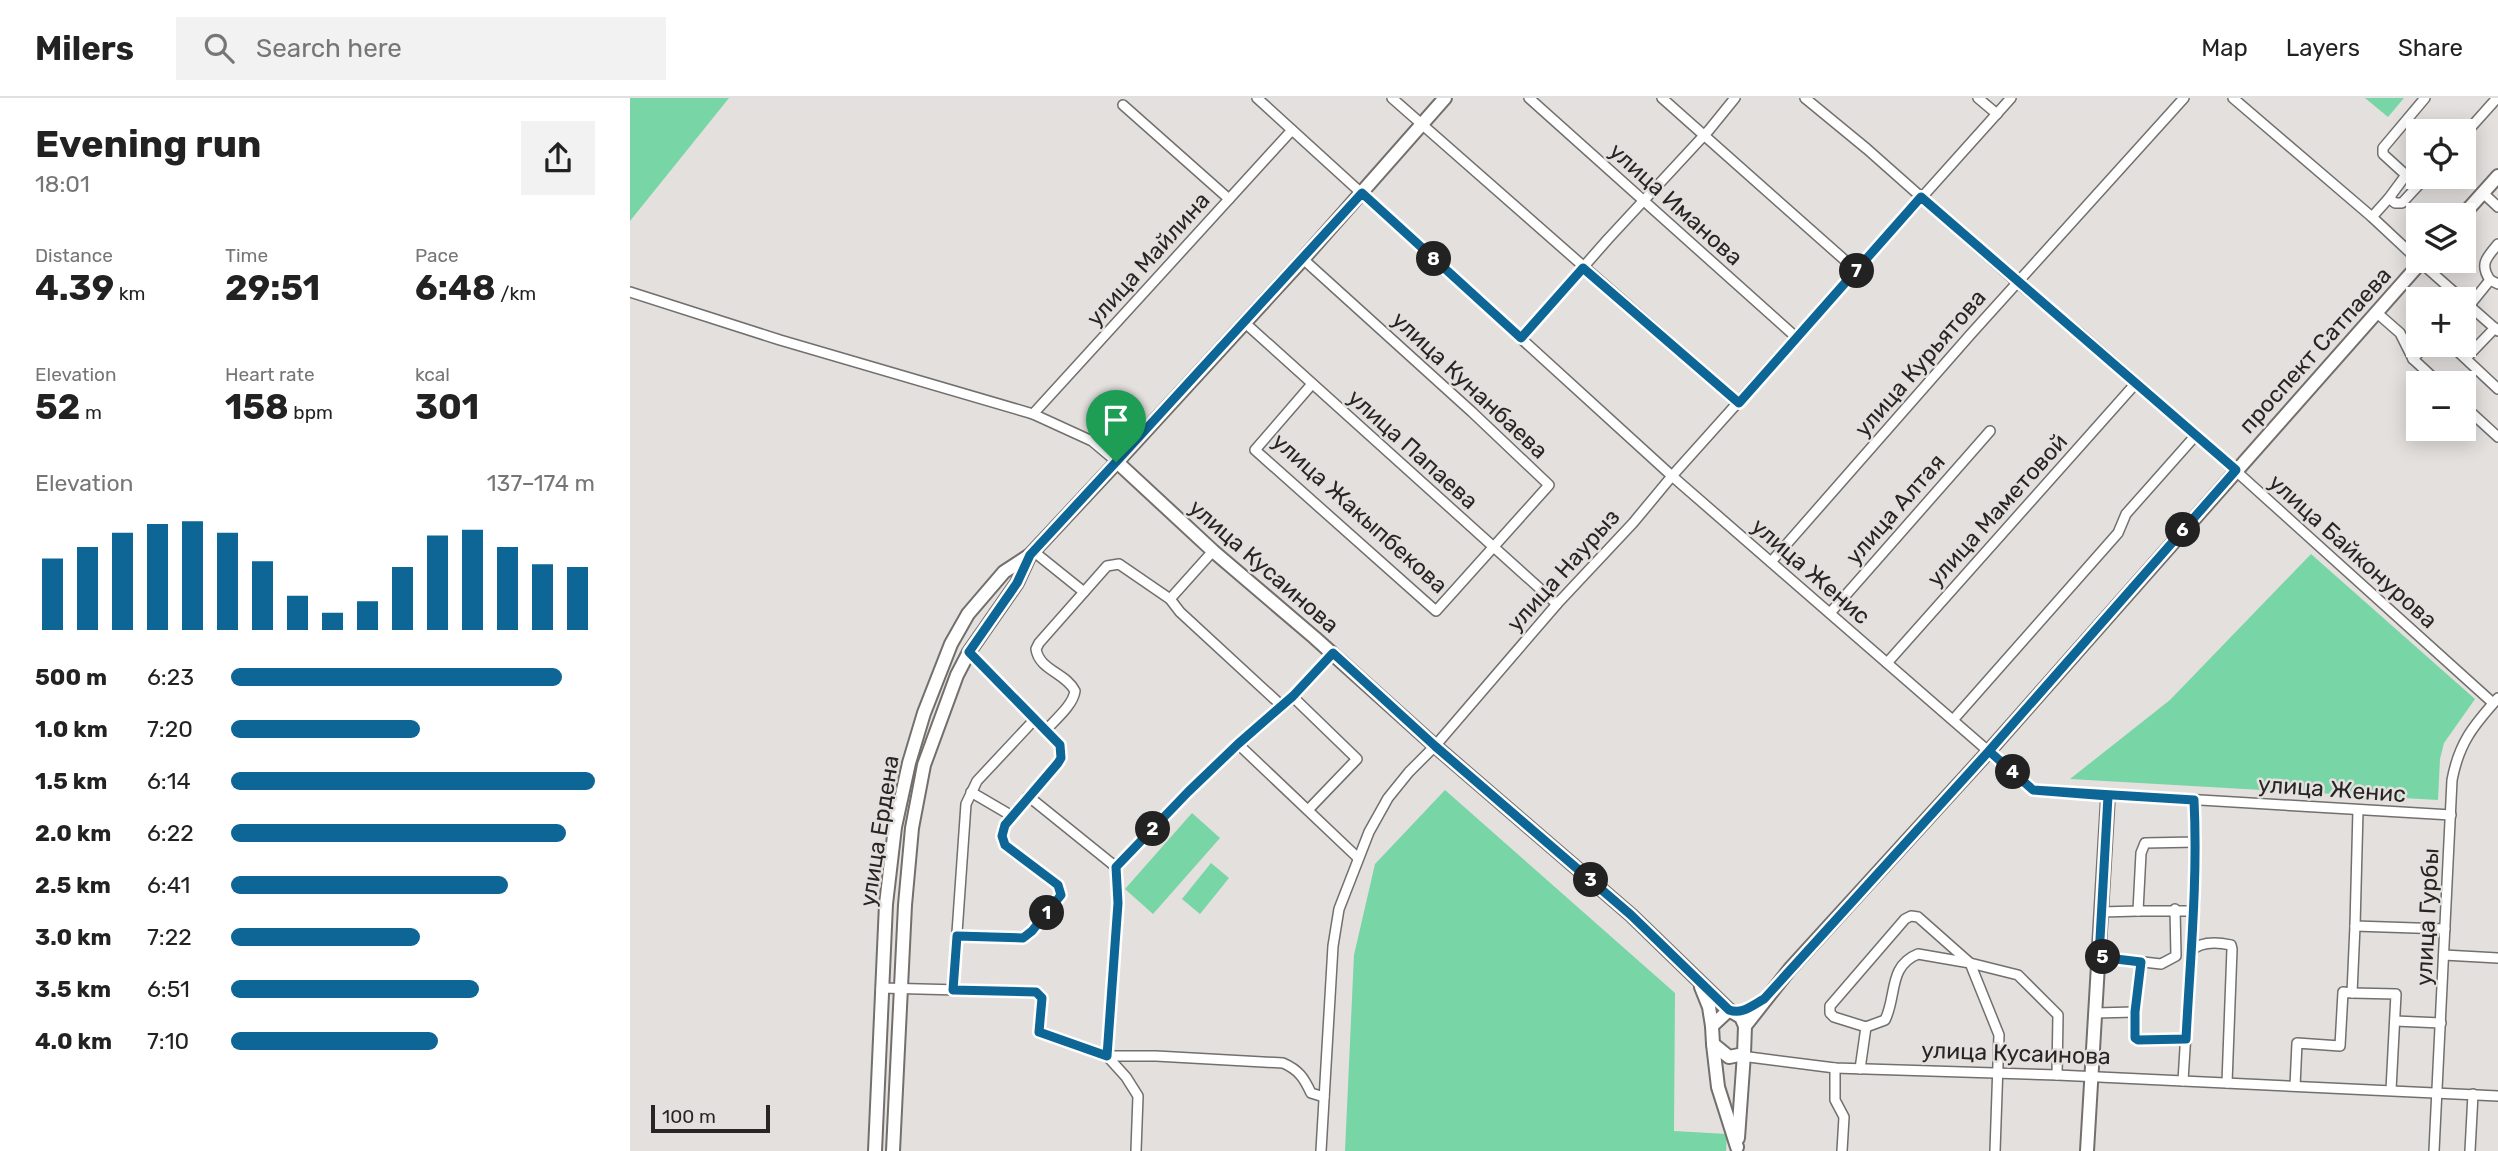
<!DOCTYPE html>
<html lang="en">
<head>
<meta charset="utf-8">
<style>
	:root { --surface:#fff; --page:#f2f2f2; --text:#222; --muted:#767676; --line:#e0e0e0; --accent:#0e6697 }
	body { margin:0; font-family:Rubik,sans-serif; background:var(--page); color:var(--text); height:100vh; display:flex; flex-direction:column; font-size:26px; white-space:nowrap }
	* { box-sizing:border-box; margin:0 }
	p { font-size:23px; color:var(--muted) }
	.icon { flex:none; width:38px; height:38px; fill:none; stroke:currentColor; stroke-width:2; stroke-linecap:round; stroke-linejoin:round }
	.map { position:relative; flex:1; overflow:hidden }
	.sheet { display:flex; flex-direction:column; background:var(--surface); width:630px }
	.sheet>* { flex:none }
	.controls { position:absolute; left:1776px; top:21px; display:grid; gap:14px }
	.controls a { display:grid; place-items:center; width:70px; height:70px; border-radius:0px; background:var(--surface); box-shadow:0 4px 18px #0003; font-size:35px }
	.scale { position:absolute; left:21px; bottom:18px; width:119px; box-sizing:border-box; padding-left:7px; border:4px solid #272625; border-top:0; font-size:19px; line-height:24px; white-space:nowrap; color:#272625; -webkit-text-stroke:5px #e3e0de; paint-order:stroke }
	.pin { position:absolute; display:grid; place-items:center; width:60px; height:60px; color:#fff; margin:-72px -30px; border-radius:50% 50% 50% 0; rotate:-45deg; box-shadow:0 0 7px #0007 }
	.pin .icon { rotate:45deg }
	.km { position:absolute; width:35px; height:35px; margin:-18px; border-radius:50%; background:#222; color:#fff; font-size:19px; line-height:35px; text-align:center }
	.round { display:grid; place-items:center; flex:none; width:74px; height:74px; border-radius:0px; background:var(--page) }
	.overview { display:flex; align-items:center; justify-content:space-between; height:119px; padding:0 35px }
	h1 { font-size:38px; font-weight:700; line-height:52px }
	.figures { display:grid; grid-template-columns:repeat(3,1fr); gap:10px; height:119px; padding:7px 35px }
	.figures div { display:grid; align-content:center }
	.figures b { font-size:35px; font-weight:700 }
	.figures small { font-size:19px; font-weight:400 }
	.figures p { font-size:19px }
	.chart { height:196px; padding:14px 35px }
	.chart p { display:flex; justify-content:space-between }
	.chart svg { width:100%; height:126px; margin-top:7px; stroke:var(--accent); stroke-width:6 }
	ul { padding:0 35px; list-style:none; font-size:23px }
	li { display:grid; grid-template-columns:112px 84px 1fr; align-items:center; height:52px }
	li i { height:18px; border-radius:9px; background:var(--accent) }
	header { display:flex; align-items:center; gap:42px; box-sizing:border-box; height:98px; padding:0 35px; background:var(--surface); border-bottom:2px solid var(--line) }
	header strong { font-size:33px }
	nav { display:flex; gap:38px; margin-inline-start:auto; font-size:24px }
	.search { width:490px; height:63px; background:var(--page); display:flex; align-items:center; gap:18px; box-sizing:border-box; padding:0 24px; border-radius:0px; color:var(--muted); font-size:26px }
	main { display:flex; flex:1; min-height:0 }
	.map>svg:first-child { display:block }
	.green { fill:#78d5a6 }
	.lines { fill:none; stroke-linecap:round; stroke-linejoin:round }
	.street-casing { stroke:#726f6d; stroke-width:12 }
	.secondary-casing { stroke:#726f6d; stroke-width:16 }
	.street { stroke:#fff; stroke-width:9 }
	.secondary { stroke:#fff; stroke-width:12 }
	.route-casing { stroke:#fff; stroke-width:14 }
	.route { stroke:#0e6697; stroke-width:9 }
	.labels { text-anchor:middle; stroke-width:5; stroke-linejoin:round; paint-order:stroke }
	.street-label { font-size:23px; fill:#272625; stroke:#e3e0de }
</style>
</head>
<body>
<header>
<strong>Milers</strong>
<div class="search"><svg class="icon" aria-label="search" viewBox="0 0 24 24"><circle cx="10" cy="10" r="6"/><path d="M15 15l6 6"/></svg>Search here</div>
<nav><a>Map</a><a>Layers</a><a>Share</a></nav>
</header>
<main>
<section class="sheet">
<div class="overview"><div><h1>Evening run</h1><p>18:01</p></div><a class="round"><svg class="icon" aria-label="share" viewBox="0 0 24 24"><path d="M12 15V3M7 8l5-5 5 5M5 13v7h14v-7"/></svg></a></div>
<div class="figures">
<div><p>Distance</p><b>4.39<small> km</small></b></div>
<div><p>Time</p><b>29:51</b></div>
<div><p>Pace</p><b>6:48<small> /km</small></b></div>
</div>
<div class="figures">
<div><p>Elevation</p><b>52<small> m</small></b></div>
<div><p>Heart rate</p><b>158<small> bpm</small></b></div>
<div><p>kcal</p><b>301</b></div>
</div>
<div class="chart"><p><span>Elevation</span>137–174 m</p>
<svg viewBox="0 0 160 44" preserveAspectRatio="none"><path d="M5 44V19M15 44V15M25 44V10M35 44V7M45 44V6M55 44V10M65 44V20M75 44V32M85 44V38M95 44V34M105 44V22M115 44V11M125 44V9M135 44V15M145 44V21M155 44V22"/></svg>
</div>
<ul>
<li><b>500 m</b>6:23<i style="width:91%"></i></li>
<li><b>1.0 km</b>7:20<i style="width:52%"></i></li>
<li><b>1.5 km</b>6:14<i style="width:100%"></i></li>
<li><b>2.0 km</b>6:22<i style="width:92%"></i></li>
<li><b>2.5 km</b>6:41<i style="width:76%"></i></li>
<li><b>3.0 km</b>7:22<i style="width:52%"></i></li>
<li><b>3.5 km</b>6:51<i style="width:68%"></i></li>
<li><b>4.0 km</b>7:10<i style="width:57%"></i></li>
</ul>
</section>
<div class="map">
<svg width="1868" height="1053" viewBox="0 0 1868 1053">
	<rect width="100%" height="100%" fill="#e3e0de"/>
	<!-- green -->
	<g class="green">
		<polygon points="0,0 99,0 0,123"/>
		<polygon points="1735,0 1774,0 1758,19"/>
		<polygon points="1681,456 1845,601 1814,645 1810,661 1808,702 1440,681 1540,602"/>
		<polygon points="815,692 1045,895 1044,1033 1097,1036 1096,1053 715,1053 724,857 745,766"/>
		<polygon points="562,715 590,740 523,816 495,791"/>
		<polygon points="581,765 599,780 570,816 552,801"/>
	</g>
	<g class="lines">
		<!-- street casing -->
		<g class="street-casing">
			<g id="street">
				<polyline points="627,0 1042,378 1403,692 1821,717"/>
				<polyline points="762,0 1109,305"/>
				<polyline points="899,0 1167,240"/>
				<polyline points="1032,0 1227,173"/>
				<polyline points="1175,0 1237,51 1387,184 1453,238 1566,337 1863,605"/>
				<polyline points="1348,0 1367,16"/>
				<polyline points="1603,0 1742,119 1788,162"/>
				<polyline points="493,7 599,101"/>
				<polyline points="1834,37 1867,0"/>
				<polyline points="1853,95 1868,109"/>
				<polyline points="1759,100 1765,105 1772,105 1796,79"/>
				<polyline points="1742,119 1759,100 1776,77 1753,56 1753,50 1795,0"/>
				<polyline points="673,161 842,314 919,387 806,513 625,352 682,286"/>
				<polyline points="1789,163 1832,201"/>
				<path d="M 1860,182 C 1849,166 1857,159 1868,146"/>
				<polyline points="0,194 150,242 403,316 462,343 487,364"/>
				<polyline points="1834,203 1868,233"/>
				<polyline points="1839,208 1860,182 1868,186"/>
				<polyline points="1746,214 1770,235 1783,261 1809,285"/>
				<polyline points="614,224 927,506"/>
				<polyline points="891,240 978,141 1079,32 1105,0"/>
				<polyline points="1821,247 1868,291"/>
				<polyline points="1836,260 1865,230"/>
				<polyline points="1783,261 1796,247"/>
				<polyline points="1834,308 1868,339"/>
				<polyline points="403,316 662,32"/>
				<polyline points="403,453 454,494"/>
				<polyline points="1141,464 1340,237 1554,0"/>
				<polyline points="540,501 550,514 652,608"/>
				<polyline points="1200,515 1360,333"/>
				<polyline points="1257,565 1506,285"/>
				<polyline points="663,599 727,661 678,712"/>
				<polyline points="1323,622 1488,435 1496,416 1566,337"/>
				<path d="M 416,632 C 426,621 443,607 445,593 C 436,575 409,572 406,551 L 409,545 L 477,468 L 489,466 L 540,501 L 583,453"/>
				<polyline points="608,646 727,759"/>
				<polyline points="341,694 382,718"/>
				<polyline points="398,698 486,769"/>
				<polyline points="1728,712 1725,828 1815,831"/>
				<polyline points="1508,813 1564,813 1561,853"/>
				<polyline points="1564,813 1566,744"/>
				<polyline points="1471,814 1508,813 1511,755 1515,745 1566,744 1564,702"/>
				<polyline points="327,838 393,840 402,833 431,798 428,787 375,747 372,738 375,727 428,665 431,660 430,647 339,554"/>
				<polyline points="1814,857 1868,860"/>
				<polyline points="1469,859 1531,866 1546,858 1545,811"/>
				<polyline points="1511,864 1505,914 1505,940 1508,942 1556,941"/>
				<path d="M 251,890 L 406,894 L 412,900 L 409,934 L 477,958 L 526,958 L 653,965 C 669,972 674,980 681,995 L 694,999"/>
				<polyline points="323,892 336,706 347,683 405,621"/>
				<polyline points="1722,895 1766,896 1761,992"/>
				<polyline points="1465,915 1505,914"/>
				<polyline points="1765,923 1811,925"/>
				<path d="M 1236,929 L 1255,922 C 1267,898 1258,868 1288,856 L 1340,865 L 1369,937 L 1365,1053"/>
				<polyline points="1114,956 1119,959 1205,970 1427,977 1868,998"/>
				<polyline points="1205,970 1205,1002 1214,1019 1212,1053"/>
				<polyline points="1230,971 1236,929 1204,919 1200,915 1200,908 1275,821 1281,818 1288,819 1340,865 1388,877 1428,917 1427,977"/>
				<path d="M 1553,983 L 1561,853 C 1571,843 1587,844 1601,847 L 1602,851 L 1597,985"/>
				<polyline points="1665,988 1667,945 1710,948 1713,894 1722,895 1725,828"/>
				<polyline points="506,1053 508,998 496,979 477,958 488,805 486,769 558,694 608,646 663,599 703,556"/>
				<polyline points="691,1053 703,848 709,811 739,734 758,700 779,674 805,648 927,506 1003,425 1042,378 1381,0"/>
				<path d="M 1804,1053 L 1822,682 C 1829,645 1843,628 1868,600"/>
				<polyline points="1840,1053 1843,996"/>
			</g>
		</g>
		<!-- secondary casing -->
		<g class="secondary-casing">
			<g id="secondary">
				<polyline points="1833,117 1868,78"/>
				<polyline points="487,364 583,453 685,540 805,648 1001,817 1099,912"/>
				<polyline points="1071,889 1079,909 1082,928"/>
				<polyline points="1115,928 1111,919 1099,912 1082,928 1083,946 1099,959 1114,956 1115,928 1160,871 1359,653 1792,163"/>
				<polyline points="1083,946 1088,989 1107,1049"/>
				<polyline points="1108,1040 1114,956"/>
				<polyline points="245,1053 256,806 265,729 279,665 294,615 321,546 338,516 374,474 400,457 487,364 673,161 815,0"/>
				<polyline points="263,1053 275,807 282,730 294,667 327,577 339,554 387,485 400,457"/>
				<polyline points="1457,1053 1478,698"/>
			</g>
		</g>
		<!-- street -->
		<use href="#street" class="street"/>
		<!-- secondary -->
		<use href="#secondary" class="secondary"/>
	</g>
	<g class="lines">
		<!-- route casing -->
		<g class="route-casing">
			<path id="route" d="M 486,364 L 400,457 L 387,485 L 339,554 L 430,647 L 431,660 L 428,665 L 375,727 L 372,738 L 375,747 L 428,787 L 431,797 L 402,833 L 393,840 L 327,838 L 323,892 L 406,894 L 412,900 L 409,934 L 477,958 L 488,805 L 486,769 L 558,694 L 608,646 L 663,598 L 703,555 L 805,648 L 1001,817 L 1099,912 C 1112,917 1123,907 1134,901 L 1359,653 L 1403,692 L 1564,702 C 1568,782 1560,862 1556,941 L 1508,942 L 1505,940 L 1505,914 L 1511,864 L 1469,859 L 1478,698 L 1403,692 L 1359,653 L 1606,372 L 1291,99 L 1109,305 L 953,170 L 891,240 L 732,95 L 486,364"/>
		</g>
		<!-- route -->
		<use href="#route" class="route"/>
	</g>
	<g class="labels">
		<!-- street labels -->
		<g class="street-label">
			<text transform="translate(1046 106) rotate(42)" y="8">улица Иманова</text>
			<text transform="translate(518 161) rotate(-48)" y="8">улица Майлина</text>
			<text transform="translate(1685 252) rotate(-48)" y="8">проспект Сатпаева</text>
			<text transform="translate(1290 265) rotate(-49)" y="8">улица Курьятова</text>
			<text transform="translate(840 287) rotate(43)" y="8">улица Кунанбаева</text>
			<text transform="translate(783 351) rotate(42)" y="8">улица Папаева</text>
			<text transform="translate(1265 411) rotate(-49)" y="8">улица Алтая</text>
			<text transform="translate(1367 412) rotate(-48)" y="8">улица Маметовой</text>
			<text transform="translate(730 415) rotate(42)" y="8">улица Жакыпбекова</text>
			<text transform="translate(1723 453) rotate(42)" y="8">улица Байконурова</text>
			<text transform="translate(634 468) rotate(41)" y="8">улица Кусаинова</text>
			<text transform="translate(933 472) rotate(-48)" y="8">улица Наурыз</text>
			<text transform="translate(1181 473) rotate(41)" y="8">улица Женис</text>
			<text transform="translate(1702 691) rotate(4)" y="8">улица Женис</text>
			<text transform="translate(249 733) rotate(-81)" y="8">улица Ердена</text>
			<text transform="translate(1797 819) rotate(-87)" y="8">улица Гурбы</text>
			<text transform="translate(1386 955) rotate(2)" y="8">улица Кусаинова</text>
		</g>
	</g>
</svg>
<div class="controls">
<a><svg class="icon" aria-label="locate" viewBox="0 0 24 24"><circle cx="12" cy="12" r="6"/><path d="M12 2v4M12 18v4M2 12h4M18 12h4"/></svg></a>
<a><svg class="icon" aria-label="layers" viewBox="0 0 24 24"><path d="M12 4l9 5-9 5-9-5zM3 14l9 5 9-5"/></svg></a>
<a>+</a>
<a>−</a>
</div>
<div class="scale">100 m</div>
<div class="pin" style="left:486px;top:364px;background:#1e9e55"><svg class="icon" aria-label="arrive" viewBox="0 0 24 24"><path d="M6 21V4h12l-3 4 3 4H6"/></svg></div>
<b class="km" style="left:417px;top:815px">1</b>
<b class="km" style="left:523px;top:731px">2</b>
<b class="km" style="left:961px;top:782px">3</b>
<b class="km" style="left:1383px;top:674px">4</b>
<b class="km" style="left:1473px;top:859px">5</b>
<b class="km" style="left:1553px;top:432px">6</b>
<b class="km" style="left:1227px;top:173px">7</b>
<b class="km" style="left:804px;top:161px">8</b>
</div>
</main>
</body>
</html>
